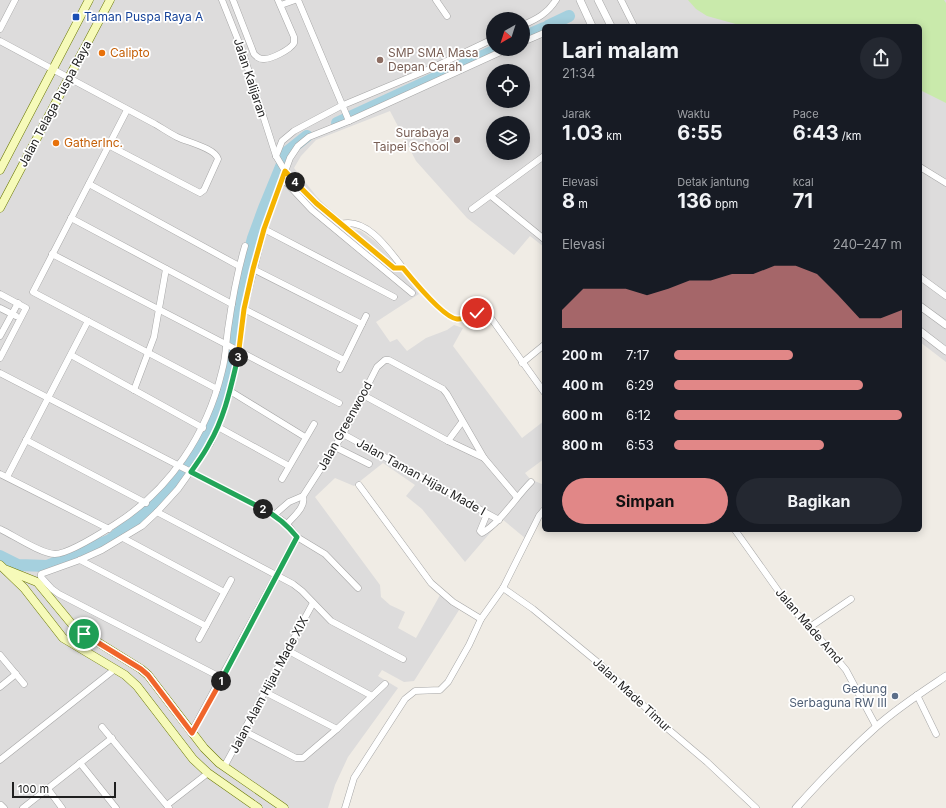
<!DOCTYPE html>
<html lang="id">
<head>
<meta charset="utf-8">
<style>
	:root { --surface:#171b24; --page:#242831; --text:#f1f3f6; --muted:#9ea1a6; --accent:#e18787 }
	body { margin:0; font-family:Inter,sans-serif; background:var(--page); color:var(--text); height:100vh; display:flex; flex-direction:column; font-size:15px; white-space:nowrap }
	* { box-sizing:border-box; margin:0 }
	p { font-size:13px; color:var(--muted) }
	.icon { flex:none; width:22px; height:22px; fill:none; stroke:currentColor; stroke-width:2; stroke-linecap:round; stroke-linejoin:round }
	.map { position:relative; flex:1; overflow:hidden }
	.side { position:absolute; left:542px; top:24px; width:380px; height:508px; display:flex; flex-direction:column; background:var(--surface); border-radius:6px; box-shadow:0 2px 10px #0003 }
	.side>* { flex:none }
	.needle { width:26px; rotate:219deg }
	.controls { position:absolute; left:486px; top:12px; display:grid; gap:8px }
	.controls a { display:grid; place-items:center; width:44px; height:44px; border-radius:50%; background:var(--surface); box-shadow:0 2px 10px #0003; font-size:20px }
	.scale { position:absolute; left:12px; bottom:10px; width:104px; box-sizing:border-box; padding-left:4px; border:2px solid #1f1f1f; border-top:0; font-size:11px; line-height:14px; white-space:nowrap; color:#1f1f1f; -webkit-text-stroke:3px #fff; paint-order:stroke }
	.pin { position:absolute; display:grid; place-items:center; width:34px; height:34px; color:#fff; margin:-17px; border:2px solid #fff; border-radius:50%; box-shadow:0 1px 4px #0007 }
	.km { position:absolute; width:20px; height:20px; margin:-10px; border-radius:50%; background:#222; color:#fff; font-size:11px; line-height:20px; text-align:center }
	.round { display:grid; place-items:center; flex:none; width:42px; height:42px; border-radius:21px; background:var(--page) }
	.summary { display:flex; align-items:center; justify-content:space-between; height:68px; padding:0 20px }
	h1 { font-size:22px; font-weight:700; line-height:30px }
	.stats { display:grid; grid-template-columns:repeat(3,1fr); gap:6px; height:68px; padding:4px 20px }
	.stats div { display:grid; align-content:center }
	.stats b { font-size:20px; font-weight:700 }
	.stats small { font-size:11px; font-weight:400 }
	.stats p { font-size:11px }
	.chart { height:112px; padding:8px 20px }
	.chart p { display:flex; justify-content:space-between }
	.chart svg { width:100%; height:72px; margin-top:4px; fill:var(--accent); opacity:.7 }
	.button { display:flex; gap:8px; margin-top:auto; padding:8px 20px }
	.button a { flex:1; height:46px; border-radius:24px; background:var(--accent); color:#111; font-size:16px; font-weight:700; line-height:46px; text-align:center }
	.button a+a { background:var(--page); color:var(--text) }
	ul { padding:0 20px; list-style:none; font-size:13px }
	li { display:grid; grid-template-columns:64px 48px 1fr; align-items:center; height:30px }
	li i { height:10px; border-radius:5px; background:var(--accent) }
	.map>svg:first-child { display:block }
	.residential { fill:#dddcdc; fill-rule:evenodd }
	.grass { fill:#c9eaab }
	.lines { fill:none; stroke-linecap:round; stroke-linejoin:round }
	.river { stroke:#a5d0de; stroke-width:12 }
	.minor-casing { stroke:#a6a6a6; stroke-width:7 }
	.tertiary-casing { stroke:#a6a6a6; stroke-width:8 }
	.secondary-casing { stroke:#6a7804; stroke-width:9 }
	.minor { stroke:#fff; stroke-width:6 }
	.tertiary { stroke:#fff; stroke-width:7 }
	.secondary { stroke:#f6fab9; stroke-width:8 }
	.split-1-casing { stroke:#fff; stroke-width:8 }
	.split-2-casing { stroke:#fff; stroke-width:8 }
	.split-3-casing { stroke:#fff; stroke-width:8 }
	.split-4-casing { stroke:#fff; stroke-width:8 }
	.split-5-casing { stroke:#fff; stroke-width:8 }
	.split-1 { stroke:#f0652b; stroke-width:5 }
	.split-2 { stroke:#22a559; stroke-width:5 }
	.split-3 { stroke:#22a559; stroke-width:5 }
	.split-4 { stroke:#f5b400; stroke-width:5 }
	.split-5 { stroke:#f5b400; stroke-width:5 }
	.transit-dot { fill:#1a4fb4; stroke:#fff; stroke-width:1.5 }
	.food-dot { fill:#e8710a; stroke:#fff; stroke-width:1.5 }
	.education-dot { fill:#8d6e63; stroke:#fff; stroke-width:1.5 }
	.service-dot { fill:#5c6f8a; stroke:#fff; stroke-width:1.5 }
	.labels { text-anchor:middle; stroke-width:3.5; stroke-linejoin:round; paint-order:stroke }
	.transit-label { font-size:12px; fill:#164399; stroke:#fff; text-anchor:start }
	.food-label { font-size:12px; fill:#c56008; stroke:#fff; text-anchor:start }
	.education-label { font-size:12px; fill:#785e54; stroke:#fff; text-anchor:start }
	.street-label { font-size:12px; fill:#1f1f1f; stroke:#fff }
	.service-label { font-size:12px; fill:#4e5e75; stroke:#fff; text-anchor:end }
</style>
</head>
<body>
<div class="map">
<svg width="946" height="808" viewBox="0 0 946 808">
	<rect width="100%" height="100%" fill="#f0ece5"/>
	<!-- residential -->
	<path class="residential" d="M 0,0 L 946,0 L 946,362 L 920,342 L 920,26 L 544,26 L 544,247 L 530,236 L 514,255 L 467,218 L 416,161 L 390,111 L 316,140 L 301,156 L 294,168 L 317,197 L 350,229 L 361,231 L 376,242 L 399,267 L 419,294 L 376,322 L 390,342 L 397,339 L 407,351 L 426,338 L 447,330 L 454,325 L 463,328 L 453,346 L 522,438 L 544,421 L 544,459 L 525,473 L 530,479 L 544,485 L 544,508 L 525,538 L 502,519 L 465,562 L 422,509 L 406,496 L 415,485 L 383,463 L 354,486 L 335,478 L 315,497 L 380,585 L 381,597 L 390,605 L 405,612 L 398,628 L 416,638 L 440,595 L 459,610 L 414,681 L 404,682 L 382,670 L 378,676 L 398,688 L 348,757 L 335,785 L 328,808 L 0,808 ZM 493,19 L 523,19 L 523,49 L 493,49 ZM 493,71 L 523,71 L 523,101 L 493,101 ZM 493,123 L 523,123 L 523,153 L 493,153 Z"/>
	<!-- grass -->
	<polygon class="grass" points="688,0 944,0 946,3 946,103 920,90 920,26 743,26 707,16 696,9"/>
	<g class="lines">
		<!-- river -->
		<g class="river">
			<polyline points="548,26 569,16"/>
			<polyline points="523,37 544,28"/>
			<polyline points="337,123 498,49"/>
			<polyline points="0,556 18,565 47,566 110,540 150,509 188,464 214,413 220,397 232,341 241,284 253,238 264,208 287,152 307,136"/>
		</g>
		<!-- minor casing -->
		<g class="minor-casing">
			<g id="minor">
				<path d="M 222,0 L 242,50 L 276,156 L 285,171 L 307,195 L 394,268 L 403,268 C 412,279 443,317 456,319 C 470,321 475,307 491,318 L 544,392"/>
				<path d="M 233,0 L 254,54 C 257,57 259,59 263,59 C 270,60 290,50 294,43 L 294,37 L 278,0"/>
				<polyline points="298,0 349,121"/>
				<polyline points="436,0 447,16"/>
				<polyline points="621,0 634,26"/>
				<polyline points="281,5 295,0"/>
				<path d="M 523,25 C 537,19 548,13 556,0"/>
				<polyline points="0,29 15,0"/>
				<path d="M 0,41 L 155,124 C 162,128 169,133 177,137 C 187,142 215,148 218,159 L 204,190 L 200,193 L 108,145"/>
				<polyline points="523,42 544,33"/>
				<polyline points="127,110 33,292 217,389"/>
				<polyline points="276,156 282,141 294,131 341,106 432,68 493,39"/>
				<polyline points="920,167 946,183"/>
				<polyline points="282,178 312,210 412,293"/>
				<polyline points="89,184 239,266"/>
				<polyline points="491,196 544,239"/>
				<polyline points="472,209 544,156"/>
				<polyline points="71,218 232,304"/>
				<path d="M 341,224 C 367,217 389,250 403,268"/>
				<polyline points="264,229 394,297"/>
				<polyline points="52,254 339,403"/>
				<polyline points="253,269 362,324"/>
				<polyline points="920,277 946,296"/>
				<polyline points="0,294 26,308 0,358"/>
				<polyline points="0,308 16,316"/>
				<polyline points="244,309 344,360"/>
				<polyline points="0,336 18,303"/>
				<polyline points="71,355 203,428"/>
				<polyline points="522,363 544,345"/>
				<polyline points="340,369 366,316"/>
				<polyline points="0,373 274,515 287,524 297,537 325,554 358,588"/>
				<polyline points="134,390 154,337 166,269"/>
				<polyline points="230,391 305,437"/>
				<polyline points="363,395 448,441 484,458 516,496"/>
				<polyline points="218,427 289,466"/>
				<polyline points="343,434 499,520"/>
				<polyline points="26,440 146,503"/>
				<polyline points="448,441 462,422"/>
				<polyline points="335,447 369,464"/>
				<polyline points="0,474 109,529"/>
				<polyline points="7,477 88,321"/>
				<polyline points="282,479 314,424"/>
				<polyline points="359,485 431,583 453,602 481,619"/>
				<polyline points="157,512 293,584 302,591 331,621 403,659"/>
				<path d="M 487,514 L 480,531 L 482,533 C 501,522 515,498 531,482"/>
				<polyline points="274,515 289,502 303,496 343,434 377,367 385,360 389,360 443,389 447,394 484,458"/>
				<path d="M 287,524 C 294,516 306,507 303,496"/>
				<path d="M 0,529 C 13,535 41,554 55,554 C 68,554 103,532 114,525 C 170,490 207,434 222,371 C 226,357 226,343 228,329 C 232,301 237,273 245,246"/>
				<polyline points="735,530 789,606 810,627 846,670 876,726"/>
				<polyline points="123,538 224,592"/>
				<polyline points="80,560 206,626"/>
				<polyline points="503,588 533,609 601,665 668,729 707,762 756,808"/>
				<polyline points="810,627 851,599"/>
				<polyline points="199,639 231,580"/>
				<polyline points="287,650 372,696"/>
				<polyline points="0,655 24,684"/>
				<polyline points="222,678 59,594 52,589 41,577 41,574 80,560 102,550 142,526 157,512 178,489 210,444 218,427 230,391 239,351 244,309 264,229 290,158 298,146 309,137 349,121 507,49"/>
				<polyline points="0,687 16,674"/>
				<polyline points="265,692 337,729"/>
				<polyline points="917,695 936,734"/>
				<polyline points="102,727 169,808"/>
				<polyline points="244,731 296,758 303,758 337,729 385,684"/>
				<polyline points="191,733 297,537"/>
				<polyline points="0,760 115,669"/>
				<polyline points="80,763 116,808"/>
				<polyline points="224,767 313,603"/>
				<polyline points="48,789 62,808"/>
				<polyline points="1,805 4,808"/>
				<polyline points="167,805 208,773"/>
				<polyline points="23,808 112,738"/>
				<polyline points="345,808 354,778 405,699 415,691 440,690 448,682 469,645 481,619 503,588 539,516 544,510"/>
			</g>
		</g>
		<!-- tertiary casing -->
		<g class="tertiary-casing">
			<g id="tertiary">
				<polyline points="580,0 592,26"/>
				<polyline points="598,0 611,26"/>
				<polyline points="920,306 946,325"/>
				<polyline points="920,331 946,351"/>
				<path d="M 796,808 C 821,780 848,752 876,727 C 897,708 922,692 946,676"/>
			</g>
		</g>
		<!-- secondary casing -->
		<g class="secondary-casing">
			<g id="secondary">
				<polyline points="0,170 89,0"/>
				<polyline points="0,208 110,0"/>
				<polyline points="0,565 24,588 63,638 125,675 137,686 193,759 208,773 258,808"/>
				<polyline points="7,570 37,582 75,628 141,669 148,675 204,748 219,763 284,808"/>
			</g>
		</g>
		<!-- minor -->
		<use href="#minor" class="minor"/>
		<!-- tertiary -->
		<use href="#tertiary" class="tertiary"/>
		<!-- secondary -->
		<use href="#secondary" class="secondary"/>
	</g>
	<g class="lines">
		<!-- split-1 casing -->
		<g class="split-1-casing">
			<polyline id="split-1" points="84,634 141,669 148,675 192,733 221,681"/>
		</g>
		<!-- split-2 casing -->
		<g class="split-2-casing">
			<path id="split-2" d="M 221,681 L 297,537 C 287,525 277,516 263,509"/>
		</g>
		<!-- split-3 casing -->
		<g class="split-3-casing">
			<path id="split-3" d="M 238,357 C 231,386 225,417 209,444 C 204,454 197,463 191,472 L 263,509"/>
		</g>
		<!-- split-4 casing -->
		<g class="split-4-casing">
			<polyline id="split-4" points="238,357 244,309 253,269 264,229 285,171 295,182"/>
		</g>
		<!-- split-5 casing -->
		<g class="split-5-casing">
			<path id="split-5" d="M 295,182 L 316,203 L 394,268 L 403,268 C 412,279 444,318 457,319 C 463,320 471,315 477,313"/>
		</g>
		<!-- split-1 -->
		<use href="#split-1" class="split-1"/>
		<!-- split-2 -->
		<use href="#split-2" class="split-2"/>
		<!-- split-3 -->
		<use href="#split-3" class="split-3"/>
		<!-- split-4 -->
		<use href="#split-4" class="split-4"/>
		<!-- split-5 -->
		<use href="#split-5" class="split-5"/>
	</g>
	<!-- markers -->
	<rect class="transit-dot" x="72" y="13" width="8" height="8" rx="2"/>
	<g class="food-dot">
		<circle cx="102" cy="53" r="4"/>
		<circle cx="56" cy="143" r="4"/>
	</g>
	<g class="education-dot">
		<circle cx="380" cy="60" r="4"/>
		<circle cx="457" cy="140" r="4"/>
	</g>
	<circle class="service-dot" cx="895" cy="696" r="4"/>
	<g class="labels">
		<!-- transit labels -->
		<g class="transit-label">
			<text x="84" y="21">Taman Puspa Raya A</text>
		</g>
		<!-- food labels -->
		<g class="food-label">
			<text x="110" y="57">Calipto</text>
			<text x="64" y="147">GatherInc.</text>
		</g>
		<!-- education labels -->
		<g class="education-label">
			<text x="388" y="57">SMP SMA Masa<tspan x="388" dy="14">Depan Cerah</tspan></text>
			<text x="449" y="137" text-anchor="end">Surabaya<tspan x="449" dy="14">Taipei School</tspan></text>
		</g>
		<!-- street labels -->
		<g class="street-label">
			<text transform="translate(250 78) rotate(72)" y="4">Jalan Kalijaran</text>
			<text transform="translate(55 104) rotate(-62)" y="4">Jalan Telaga Puspa Raya</text>
			<text transform="translate(345 426) rotate(-61)" y="4">Jalan Greenwood</text>
			<text transform="translate(421 477) rotate(29)" y="4">Jalan Taman Hijau Made I</text>
			<text transform="translate(809 626) rotate(49)" y="4">Jalan Made Amd</text>
			<text transform="translate(269 685) rotate(-62)" y="4">Jalan Alam Hijau Made XIX</text>
			<text transform="translate(632 695) rotate(43)" y="4">Jalan Made Timur</text>
		</g>
		<!-- service labels -->
		<g class="service-label">
			<text x="887" y="693">Gedung<tspan x="887" dy="14">Serbaguna RW III</tspan></text>
		</g>
	</g>
</svg>
<div class="controls">
<a><svg class="needle" viewBox="-14 -14 28 28"><path d="M0-13l5 13h-10z" fill="#e53935"/><path d="M0 13l5-13h-10z" fill="#9ea1a6"/></svg></a>
<a><svg class="icon" aria-label="locate" viewBox="0 0 24 24"><circle cx="12" cy="12" r="6"/><path d="M12 2v4M12 18v4M2 12h4M18 12h4"/></svg></a>
<a><svg class="icon" aria-label="layers" viewBox="0 0 24 24"><path d="M12 4l9 5-9 5-9-5zM3 14l9 5 9-5"/></svg></a>
</div>
<div class="scale">100 m</div>
<div class="pin" style="left:84px;top:634px;background:#1e9e55"><svg class="icon" aria-label="arrive" viewBox="0 0 24 24"><path d="M6 21V4h12l-3 4 3 4H6"/></svg></div>
<div class="pin" style="left:477px;top:313px;background:#d93025"><svg class="icon" aria-label="check" viewBox="0 0 24 24"><path d="M5 12l5 5 9-10"/></svg></div>
<b class="km" style="left:221px;top:681px">1</b>
<b class="km" style="left:263px;top:509px">2</b>
<b class="km" style="left:238px;top:357px">3</b>
<b class="km" style="left:295px;top:182px">4</b>
<section class="side">
<div class="summary"><div><h1>Lari malam</h1><p>21:34</p></div><a class="round"><svg class="icon" aria-label="share" viewBox="0 0 24 24"><path d="M12 15V3M7 8l5-5 5 5M5 13v7h14v-7"/></svg></a></div>
<div class="stats">
<div><p>Jarak</p><b>1.03<small> km</small></b></div>
<div><p>Waktu</p><b>6:55</b></div>
<div><p>Pace</p><b>6:43<small> /km</small></b></div>
</div>
<div class="stats">
<div><p>Elevasi</p><b>8<small> m</small></b></div>
<div><p>Detak jantung</p><b>136<small> bpm</small></b></div>
<div><p>kcal</p><b>71</b></div>
</div>
<div class="chart"><p><span>Elevasi</span>240–247 m</p>
<svg viewBox="0 0 160 44" preserveAspectRatio="none"><path d="M0 44V33L10 20L20 20L30 20L40 24L50 20L60 15L70 15L80 11L90 11L100 6L110 6L120 11L130 24L140 38L150 38L160 33V44z"/></svg>
</div>
<ul>
<li><b>200 m</b>7:17<i style="width:52%"></i></li>
<li><b>400 m</b>6:29<i style="width:83%"></i></li>
<li><b>600 m</b>6:12<i style="width:100%"></i></li>
<li><b>800 m</b>6:53<i style="width:66%"></i></li>
</ul>
<div class="button"><a>Simpan</a><a>Bagikan</a></div>
</section>
</div>
</body>
</html>
